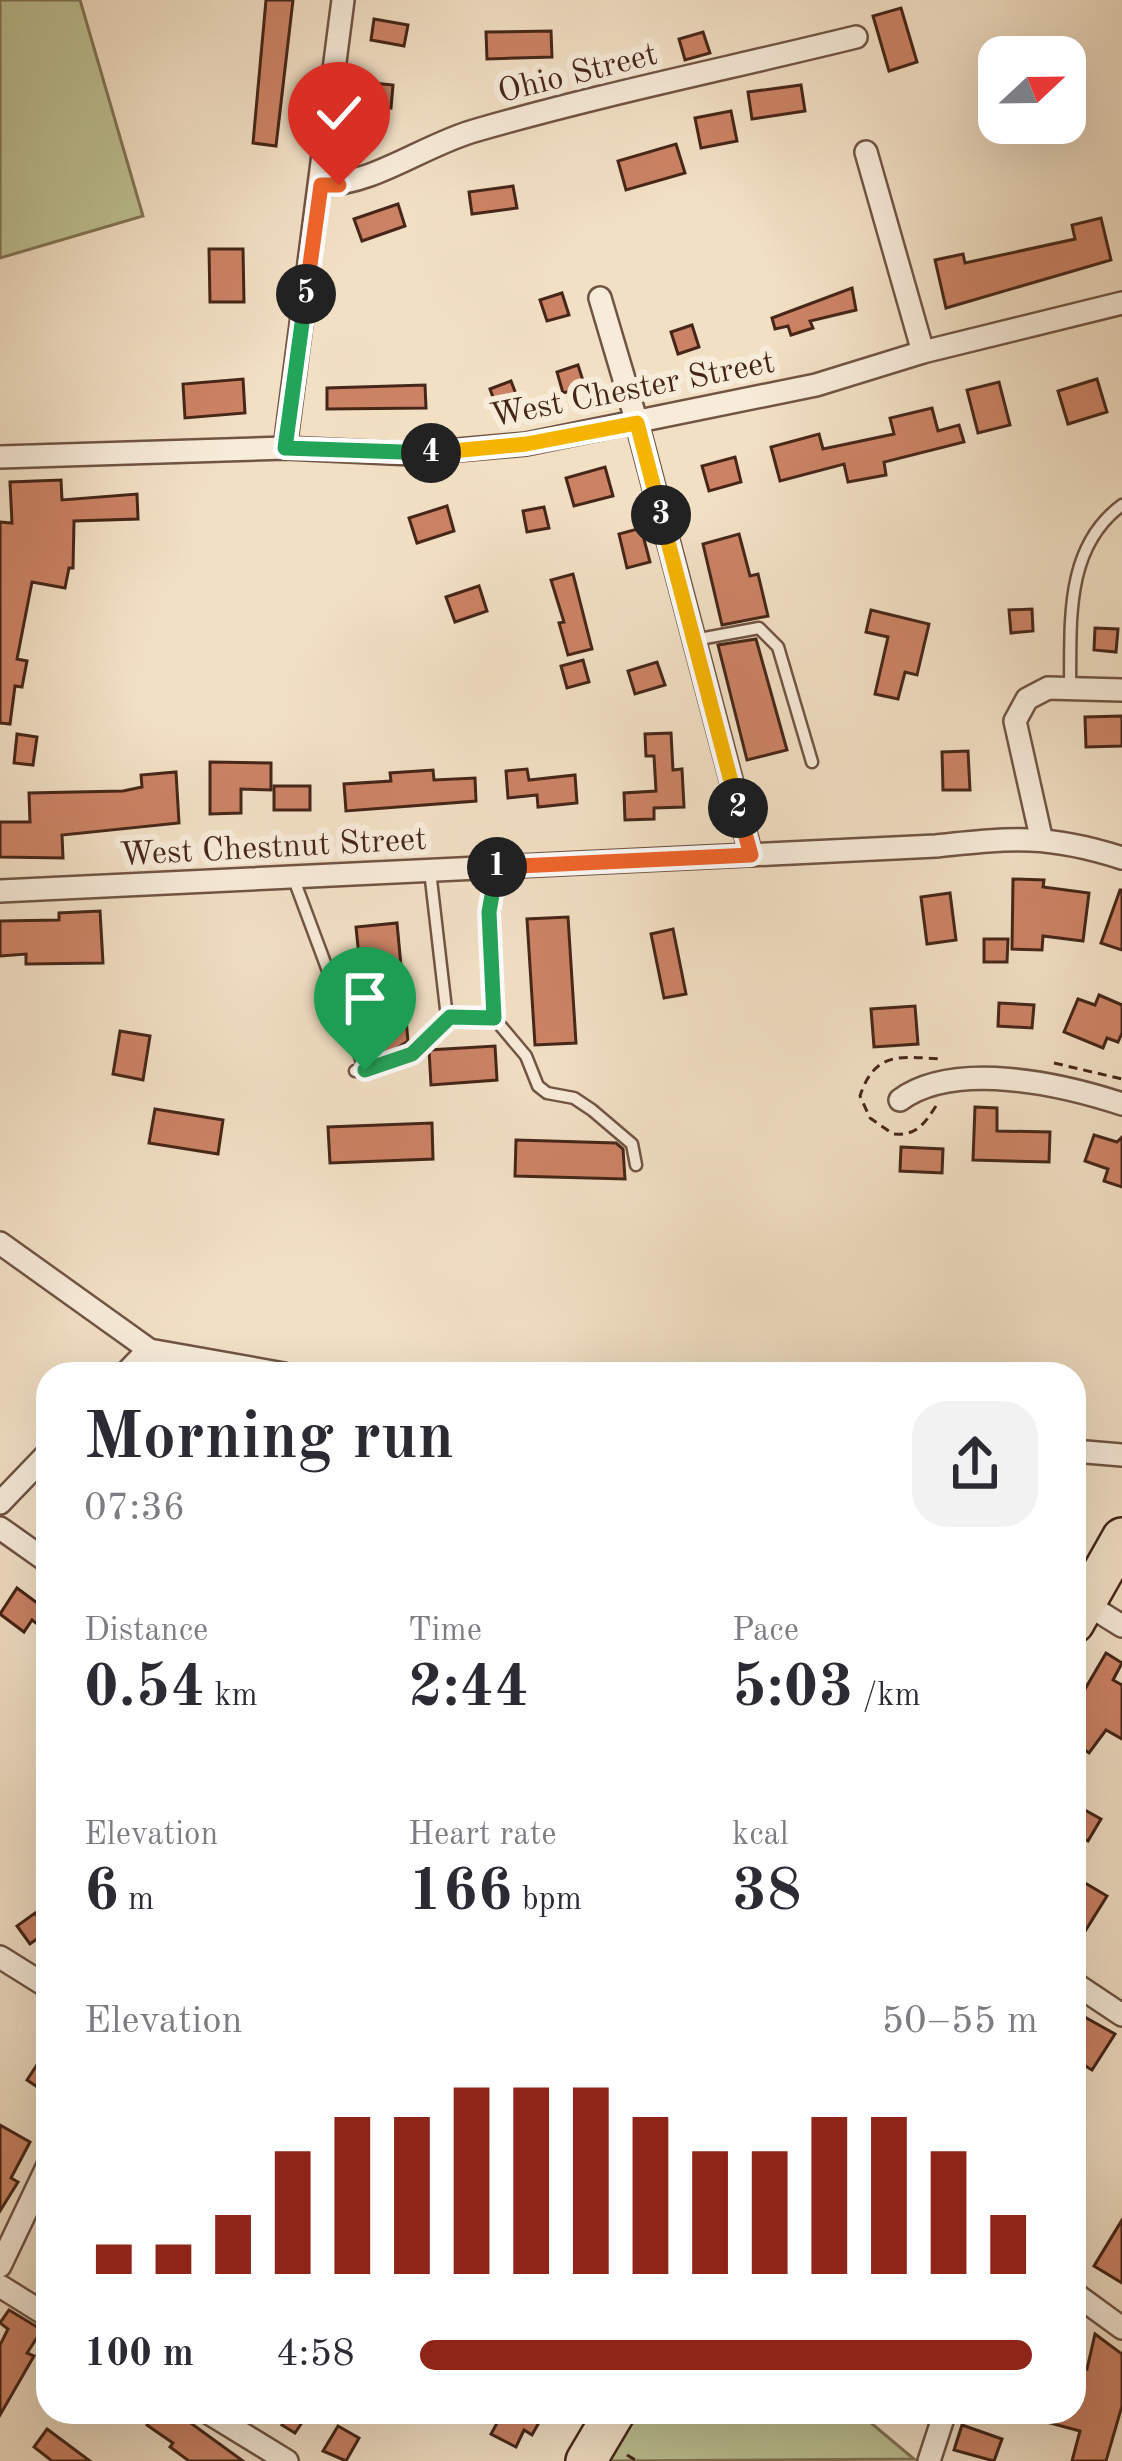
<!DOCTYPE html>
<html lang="en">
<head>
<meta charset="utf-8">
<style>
	:root { --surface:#fff; --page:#f2f2f3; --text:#2b2b33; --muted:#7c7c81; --accent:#8f2418 }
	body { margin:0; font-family:"Old Standard TT",serif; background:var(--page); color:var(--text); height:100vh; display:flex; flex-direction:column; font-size:45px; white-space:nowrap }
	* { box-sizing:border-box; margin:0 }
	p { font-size:39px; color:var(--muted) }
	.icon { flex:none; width:66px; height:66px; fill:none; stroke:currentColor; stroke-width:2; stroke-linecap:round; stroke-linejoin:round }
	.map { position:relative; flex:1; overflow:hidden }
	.sheet { position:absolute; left:36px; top:1362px; width:1050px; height:1062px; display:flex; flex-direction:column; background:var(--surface); border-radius:36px; box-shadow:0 12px 48px #0002 }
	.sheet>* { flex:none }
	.needle { width:78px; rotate:68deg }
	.buttons { position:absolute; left:978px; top:36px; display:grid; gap:24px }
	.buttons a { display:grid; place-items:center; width:108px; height:108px; border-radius:24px; background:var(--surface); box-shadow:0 12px 48px #0002; font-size:60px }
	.pin { position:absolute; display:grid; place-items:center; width:102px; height:102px; color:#fff; margin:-123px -51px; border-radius:50% 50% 50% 0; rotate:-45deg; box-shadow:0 0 12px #0007 }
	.pin .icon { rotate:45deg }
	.km { position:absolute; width:60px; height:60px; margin:-30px; border-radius:50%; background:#222; color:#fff; font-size:33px; line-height:60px; text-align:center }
	.round { display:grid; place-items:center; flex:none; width:126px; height:126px; border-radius:36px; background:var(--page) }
	.overview { display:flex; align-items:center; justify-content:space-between; height:204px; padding:0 48px }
	h1 { font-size:66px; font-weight:600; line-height:90px }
	.metrics { display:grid; grid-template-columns:repeat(3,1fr); gap:18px; height:204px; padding:12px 48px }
	.metrics div { display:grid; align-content:center }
	.metrics b { font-size:60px; font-weight:600 }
	.metrics small { font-size:33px; font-weight:400 }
	.metrics p { font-size:33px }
	.chart { height:336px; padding:24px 48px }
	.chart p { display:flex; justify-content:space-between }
	.chart svg { width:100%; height:216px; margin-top:12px; stroke:var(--accent); stroke-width:6 }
	ul { padding:0 48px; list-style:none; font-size:39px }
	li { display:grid; grid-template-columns:192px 144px 1fr; align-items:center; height:90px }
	li i { height:30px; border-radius:15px; background:var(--accent) }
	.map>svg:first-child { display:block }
	.green { fill:#bdc192; stroke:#827455; stroke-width:3 }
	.building { fill:#cc8365; stroke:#462618; stroke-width:3 }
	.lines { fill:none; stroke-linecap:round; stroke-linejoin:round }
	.lane-casing { stroke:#715443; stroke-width:15 }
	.street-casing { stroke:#715443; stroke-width:26 }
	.highway-casing { stroke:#462618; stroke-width:44 }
	.path { stroke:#462618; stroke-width:3; stroke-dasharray:9 6; stroke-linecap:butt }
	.lane { stroke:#f7ebd9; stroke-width:10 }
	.street { stroke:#f7ebd9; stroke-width:21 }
	.highway { stroke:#f2e0c5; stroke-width:39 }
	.split-1-casing { stroke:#fff; stroke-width:24 }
	.split-2-casing { stroke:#fff; stroke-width:24 }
	.split-3-casing { stroke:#fff; stroke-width:24 }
	.split-4-casing { stroke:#fff; stroke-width:24 }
	.split-5-casing { stroke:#fff; stroke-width:24 }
	.split-6-casing { stroke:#fff; stroke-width:24 }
	.split-1 { stroke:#22a559; stroke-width:15 }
	.split-2 { stroke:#f0652b; stroke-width:15 }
	.split-3 { stroke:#f5b400; stroke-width:15 }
	.split-4 { stroke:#f5b400; stroke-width:15 }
	.split-5 { stroke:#22a559; stroke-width:15 }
	.split-6 { stroke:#f0652b; stroke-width:15 }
	.labels { text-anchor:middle; stroke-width:12; stroke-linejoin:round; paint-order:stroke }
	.street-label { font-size:33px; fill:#462618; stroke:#f7ebd9 }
</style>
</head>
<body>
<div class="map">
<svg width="1122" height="2461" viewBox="0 0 1122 2461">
	<rect width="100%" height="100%" fill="#f2e0c5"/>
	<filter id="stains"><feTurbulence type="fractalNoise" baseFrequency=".00167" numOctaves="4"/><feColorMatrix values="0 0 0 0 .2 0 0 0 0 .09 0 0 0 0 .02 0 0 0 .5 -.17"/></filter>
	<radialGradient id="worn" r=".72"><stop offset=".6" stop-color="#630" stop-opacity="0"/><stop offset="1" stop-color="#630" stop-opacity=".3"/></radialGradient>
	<!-- green -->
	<g class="green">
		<polygon points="0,0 80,0 143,216 0,258"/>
		<polygon points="635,2412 858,2412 914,2459 603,2461"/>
	</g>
	<!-- building -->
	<g class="building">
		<polygon points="266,0 293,0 276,146 253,143"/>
		<polygon points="901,8 917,62 889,71 873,16"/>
		<polygon points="374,19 408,25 404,46 371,40"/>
		<polygon points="551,31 552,57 487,59 486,32"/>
		<polygon points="703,32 710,53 685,60 679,39"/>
		<polygon points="364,82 393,85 391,108 362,105"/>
		<polygon points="801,85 805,111 752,119 748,92"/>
		<polygon points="731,111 737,141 701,148 695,118"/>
		<polygon points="676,144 685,173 626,190 618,161"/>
		<polygon points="513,186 517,208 472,214 469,192"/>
		<polygon points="398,204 405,226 362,241 354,219"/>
		<polygon points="1101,218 1111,260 946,308 935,260 963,254 965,263 1075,239 1072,225"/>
		<polygon points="209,249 243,249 244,302 210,302"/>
		<polygon points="852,288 856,310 810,321 813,328 791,335 788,326 775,329 772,318"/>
		<polygon points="562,293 569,315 547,321 540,300"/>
		<polygon points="692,325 699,347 678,354 671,332"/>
		<polygon points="578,365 585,387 563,393 557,372"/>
		<polygon points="243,379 245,413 185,418 183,384"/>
		<polygon points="1097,379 1107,412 1068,424 1058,391"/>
		<polygon points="511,381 519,402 498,411 490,389"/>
		<polygon points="999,382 1010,425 978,433 967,390"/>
		<polygon points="425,385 426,408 327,409 327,388"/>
		<polygon points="932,408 938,431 959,425 964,442 884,462 886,475 848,482 844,464 780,481 771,447 819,434 823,449 894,434 890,418"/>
		<polygon points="735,457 741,482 709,491 702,466"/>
		<polygon points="605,467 613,496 574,506 566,478"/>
		<polygon points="61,480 62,500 137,494 138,519 74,521 73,568 69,568 65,588 32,582 17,659 27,661 22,687 15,686 10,724 0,723 0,522 12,523 10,482"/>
		<polygon points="447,506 454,531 417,543 409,518"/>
		<polygon points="544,507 549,528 527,532 523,511"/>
		<polygon points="641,528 650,562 627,568 619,534"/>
		<polygon points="739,534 750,576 758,574 768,616 722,625 703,544"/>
		<polygon points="573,574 592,649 568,655 559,623 564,622 551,580"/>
		<polygon points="479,586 487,611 455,622 446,597"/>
		<polygon points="1032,609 1033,631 1011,633 1009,610"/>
		<polygon points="871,610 929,624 917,675 905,672 898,699 875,694 888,637 866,632"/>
		<polygon points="1095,628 1118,629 1116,652 1094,650"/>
		<polygon points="756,639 787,750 747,760 718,645"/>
		<polygon points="583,660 589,682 567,688 561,666"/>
		<polygon points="657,662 665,685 635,694 628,671"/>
		<polygon points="1122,716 1122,746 1086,747 1085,717"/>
		<polygon points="671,733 673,770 682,769 684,807 654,808 654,819 625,820 624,793 656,791 654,756 646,756 645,734"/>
		<polygon points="17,734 37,737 33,765 14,763"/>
		<polygon points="968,751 970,790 943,790 942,752"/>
		<polygon points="210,762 271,763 271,790 241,789 241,813 210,814"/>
		<polygon points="527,769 529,780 575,775 577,803 538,807 537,795 508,798 506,771"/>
		<polygon points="433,770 434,780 475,778 476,801 346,811 344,784 391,781 390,773"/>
		<polygon points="176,772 179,823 62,835 63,858 0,857 0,822 30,822 29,793 123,791 142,787 141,775"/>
		<rect x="274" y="786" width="36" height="24"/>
		<polygon points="1013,879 1044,880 1043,887 1089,893 1083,941 1043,936 1042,950 1012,949"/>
		<polygon points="1120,890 1122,890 1122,950 1101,943"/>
		<polygon points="950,893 956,940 927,944 921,897"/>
		<polygon points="100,911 103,963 26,964 26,954 0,956 0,921 59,920 59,913"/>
		<polygon points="568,917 576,1043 535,1045 527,919"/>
		<polygon points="397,923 408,1041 391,1052 369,1054 356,927"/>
		<polygon points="673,929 686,994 664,998 651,934"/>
		<polygon points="984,939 1008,939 1007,962 984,962"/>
		<polygon points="1099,995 1122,1005 1122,1033 1118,1042 1107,1038 1103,1048 1064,1032 1078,999 1095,1005"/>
		<polygon points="999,1003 1034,1005 1032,1028 998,1026"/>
		<polygon points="915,1006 918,1044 874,1047 871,1009"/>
		<polygon points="120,1031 150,1036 143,1080 113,1074"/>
		<polygon points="495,1046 497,1080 431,1085 429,1050"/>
		<polygon points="975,1107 997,1108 997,1131 1050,1132 1049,1162 973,1160"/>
		<polygon points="155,1109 223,1120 218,1154 149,1143"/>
		<polygon points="432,1123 433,1159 330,1163 328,1127"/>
		<polygon points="1094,1135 1117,1142 1122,1137 1122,1187 1104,1181 1108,1169 1085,1161"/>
		<polygon points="516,1140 616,1143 623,1149 625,1179 515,1176"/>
		<polygon points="901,1147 943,1149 942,1173 900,1171"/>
		<polygon points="17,1588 48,1611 48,1632 32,1620 24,1632 0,1614"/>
		<polygon points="1106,1653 1122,1663 1113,1680 1122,1685 1122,1739 1106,1730 1089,1753 1074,1742 1074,1708"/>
		<polygon points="1074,1804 1101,1819 1088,1841 1074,1833"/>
		<polygon points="1085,1883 1107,1896 1074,1949 1074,1900"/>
		<polygon points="35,1913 48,1931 30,1944 17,1926"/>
		<polygon points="1074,2011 1115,2034 1092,2070 1074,2059"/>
		<polygon points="48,2048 48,2094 27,2080"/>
		<polygon points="0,2125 30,2142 11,2178 18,2182 0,2211"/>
		<polygon points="1122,2220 1122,2283 1094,2266"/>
		<polygon points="9,2310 42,2330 27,2353 34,2356 0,2415 0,2345 8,2329 0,2323"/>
		<polygon points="1095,2334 1122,2354 1122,2406 1106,2461 1072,2461 1080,2431 1028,2417 1028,2412 1074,2412 1074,2365 1087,2369"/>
		<polygon points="156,2412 190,2412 185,2419 243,2461 189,2461 170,2447 173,2443 147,2425"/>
		<polygon points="290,2412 309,2412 295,2433 282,2425"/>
		<polygon points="503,2412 545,2412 532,2435 524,2430 516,2447 491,2434"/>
		<polygon points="962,2425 1002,2439 994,2461 954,2450"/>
		<polygon points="338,2426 359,2438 346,2461 323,2451"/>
		<polygon points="47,2429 90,2461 52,2461 34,2447"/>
	</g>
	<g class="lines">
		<!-- lane casing -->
		<g class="lane-casing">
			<g id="lane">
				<polyline points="694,640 759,628 778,647 812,762"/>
				<path d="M 1070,688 C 1071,622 1064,548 1122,505"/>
				<polyline points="430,871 446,1009 450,1017 488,1021 497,1011 489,912 495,868"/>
				<polyline points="293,877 365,1070"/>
				<polyline points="494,1018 526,1056 538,1086 547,1093 574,1098 592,1110 632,1144 636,1165"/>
				<path d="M 355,1071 C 404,1067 415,1046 450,1017"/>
			</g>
		</g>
		<!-- street casing -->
		<g class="street-casing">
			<g id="street">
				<polyline points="866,152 923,352"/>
				<path d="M 321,185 C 376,184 425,144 477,130 C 602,94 730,68 856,37"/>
				<polyline points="600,298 637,423 751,855"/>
				<polyline points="285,448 343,0"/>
				<polyline points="0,457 285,448 412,454 526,444 816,385 923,352 1122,303"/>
				<polyline points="1041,837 1015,721 1027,699 1048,688 1122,690"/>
				<path d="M 0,891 L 936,846 C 1012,838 1047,834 1122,858"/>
				<path d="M 900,1100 C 955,1060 1061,1084 1122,1104"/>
				<polyline points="0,1243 183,1374"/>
				<polyline points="155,1351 284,1374"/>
				<polyline points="125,1374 148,1350"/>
				<polyline points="1074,1451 1122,1455"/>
				<polyline points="0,1503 48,1453"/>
				<polyline points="0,1528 48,1562"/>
				<polyline points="1085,1603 1122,1626"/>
				<polyline points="0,1957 48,1987"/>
				<polyline points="1074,1983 1122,2015"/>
				<polyline points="0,2266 48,2165"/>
				<polyline points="0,2286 48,2316"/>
				<polyline points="1074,2293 1122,2328"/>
				<polyline points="207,2412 287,2461"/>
				<polyline points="929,2461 945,2412"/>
			</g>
		</g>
		<!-- highway casing -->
		<g class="highway-casing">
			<g id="highway">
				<polyline points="1074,1623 1122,1538"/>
				<polyline points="586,2461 615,2412"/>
			</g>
		</g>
		<!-- path -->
		<g class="path">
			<polyline points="1054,1063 1122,1079"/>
			<path d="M 936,1106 C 925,1123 917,1136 893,1134 L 870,1118 L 860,1096 C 875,1050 902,1057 942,1059"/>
			<polyline points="627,2455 637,2461"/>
		</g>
		<!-- lane -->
		<use href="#lane" class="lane"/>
		<!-- street -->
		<use href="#street" class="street"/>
		<!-- highway -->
		<use href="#highway" class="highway"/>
	</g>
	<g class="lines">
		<!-- split-1 casing -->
		<g class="split-1-casing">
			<polyline id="split-1" points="365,1070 412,1054 450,1017 494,1018 489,912 497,867"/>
		</g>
		<!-- split-2 casing -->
		<g class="split-2-casing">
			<polyline id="split-2" points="497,867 751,855 738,808"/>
		</g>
		<!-- split-3 casing -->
		<g class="split-3-casing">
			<polyline id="split-3" points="661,515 738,808"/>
		</g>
		<!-- split-4 casing -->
		<g class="split-4-casing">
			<polyline id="split-4" points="431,453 526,444 637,423 661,515"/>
		</g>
		<!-- split-5 casing -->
		<g class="split-5-casing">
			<polyline id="split-5" points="306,294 285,448 431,453"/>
		</g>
		<!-- split-6 casing -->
		<g class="split-6-casing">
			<polyline id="split-6" points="306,294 321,185 339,185"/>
		</g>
		<!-- split-1 -->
		<use href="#split-1" class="split-1"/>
		<!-- split-2 -->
		<use href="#split-2" class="split-2"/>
		<!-- split-3 -->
		<use href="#split-3" class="split-3"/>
		<!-- split-4 -->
		<use href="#split-4" class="split-4"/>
		<!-- split-5 -->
		<use href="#split-5" class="split-5"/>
		<!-- split-6 -->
		<use href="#split-6" class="split-6"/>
	</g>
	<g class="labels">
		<!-- street labels -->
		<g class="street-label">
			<text transform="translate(577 71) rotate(-14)" y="12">Ohio Street</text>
			<text transform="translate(632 387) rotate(-11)" y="12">West Chester Street</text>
			<text transform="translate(273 845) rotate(-3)" y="12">West Chestnut Street</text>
		</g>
	</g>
	<rect width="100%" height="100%" filter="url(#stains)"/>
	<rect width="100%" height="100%" fill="url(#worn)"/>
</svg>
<div class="buttons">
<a><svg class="needle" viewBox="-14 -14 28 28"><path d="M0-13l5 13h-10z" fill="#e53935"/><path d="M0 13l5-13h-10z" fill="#7c7c81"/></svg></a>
</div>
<div class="pin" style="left:365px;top:1070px;background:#1e9e55"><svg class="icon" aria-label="arrive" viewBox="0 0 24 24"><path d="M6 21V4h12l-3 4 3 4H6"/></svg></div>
<div class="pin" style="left:339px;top:185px;background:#d93025"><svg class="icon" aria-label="check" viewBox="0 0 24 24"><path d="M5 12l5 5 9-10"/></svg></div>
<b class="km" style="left:497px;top:867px">1</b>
<b class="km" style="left:738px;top:808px">2</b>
<b class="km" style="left:661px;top:515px">3</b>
<b class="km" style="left:431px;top:453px">4</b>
<b class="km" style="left:306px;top:294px">5</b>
<section class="sheet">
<div class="overview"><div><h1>Morning run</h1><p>07:36</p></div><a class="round"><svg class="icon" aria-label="share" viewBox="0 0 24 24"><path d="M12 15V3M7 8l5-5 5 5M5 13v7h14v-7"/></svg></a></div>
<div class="metrics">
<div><p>Distance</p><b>0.54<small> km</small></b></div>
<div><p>Time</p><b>2:44</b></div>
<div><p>Pace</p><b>5:03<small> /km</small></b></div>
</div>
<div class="metrics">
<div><p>Elevation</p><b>6<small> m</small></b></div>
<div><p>Heart rate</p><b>166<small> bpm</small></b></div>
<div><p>kcal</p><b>38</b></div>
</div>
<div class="chart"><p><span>Elevation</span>50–55 m</p>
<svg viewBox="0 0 160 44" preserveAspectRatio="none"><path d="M5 44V38M15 44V38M25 44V32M35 44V19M45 44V12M55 44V12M65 44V6M75 44V6M85 44V6M95 44V12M105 44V19M115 44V19M125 44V12M135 44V12M145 44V19M155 44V32"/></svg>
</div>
<ul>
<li><b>100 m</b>4:58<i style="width:99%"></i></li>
</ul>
</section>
</div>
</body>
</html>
